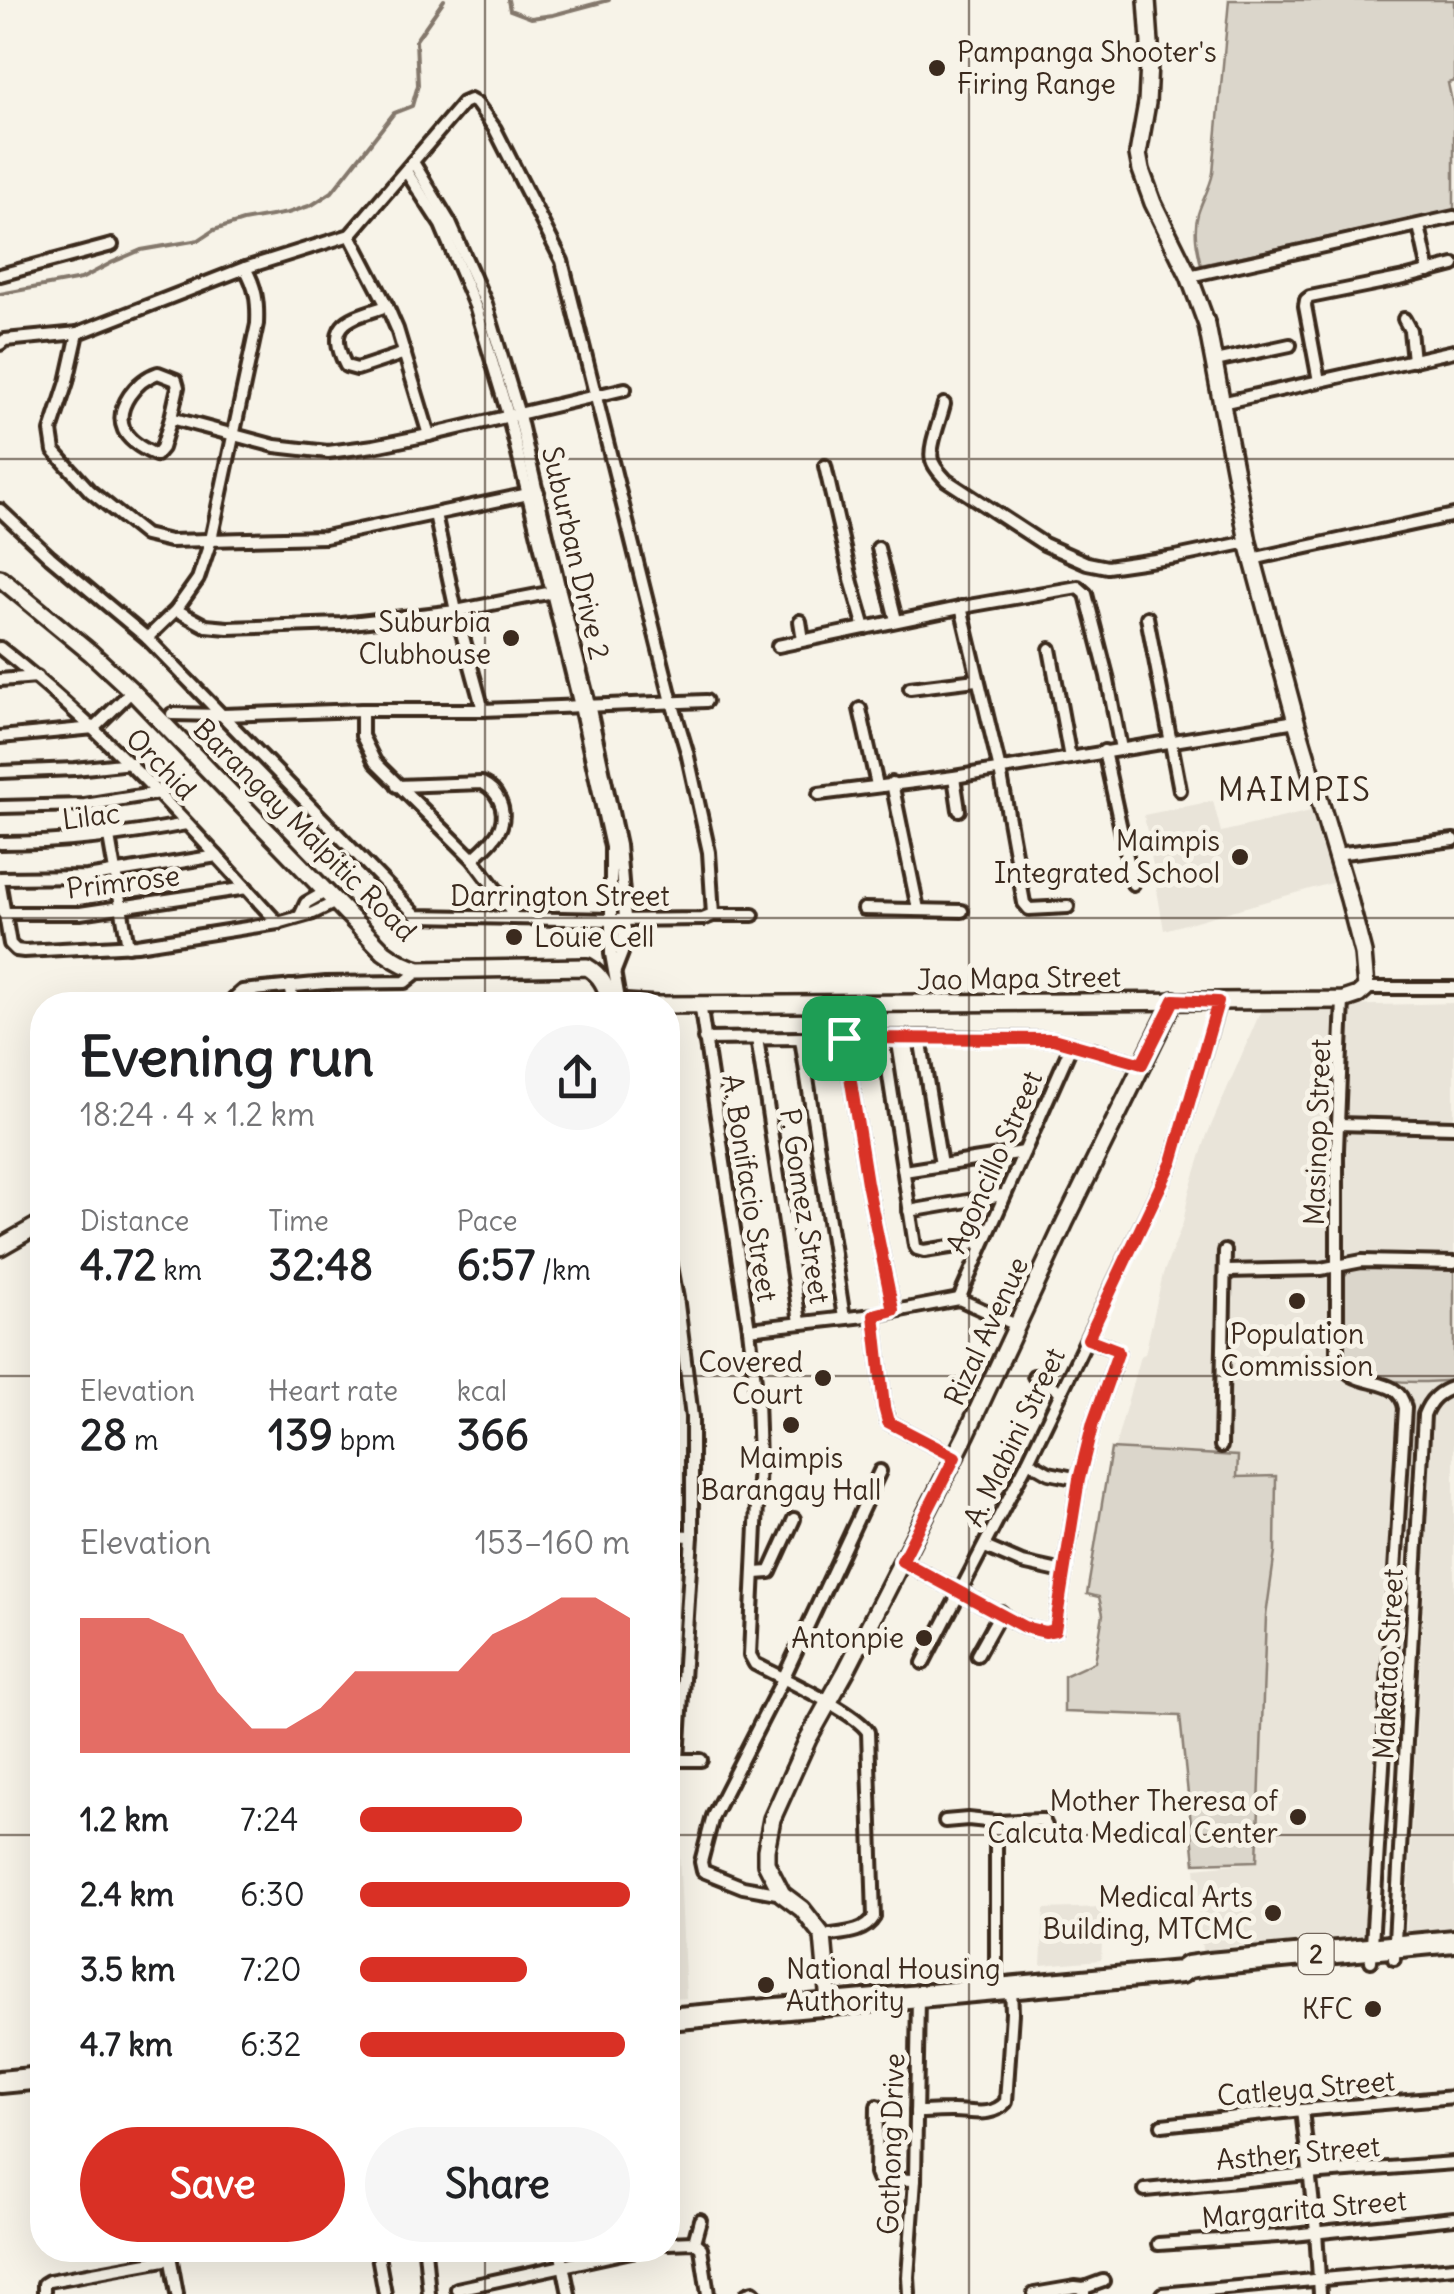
<!DOCTYPE html>
<html lang="en">
<head>
<meta charset="utf-8">
<style>
	:root { --surface:#fff; --page:#f6f6f6; --text:#202124; --muted:#757577; --accent:#d93025 }
	body { margin:0; font-family:Delius,sans-serif; background:var(--page); color:var(--text); height:100vh; display:flex; flex-direction:column; font-size:38px; white-space:nowrap }
	* { box-sizing:border-box; margin:0 }
	p { font-size:32px; color:var(--muted) }
	.icon { flex:none; width:55px; height:55px; fill:none; stroke:currentColor; stroke-width:2; stroke-linecap:round; stroke-linejoin:round }
	.map { position:relative; flex:1; overflow:hidden }
	.sheet { position:absolute; left:30px; top:992px; width:650px; height:1270px; display:flex; flex-direction:column; background:var(--surface); border-radius:40px; box-shadow:0 10px 40px #0002 }
	.sheet>* { flex:none }
	.pin { position:absolute; display:grid; place-items:center; width:85px; height:85px; color:#fff; margin:-42px; border-radius:20px; box-shadow:0 5px 15px #0006 }
	.round { display:grid; place-items:center; flex:none; width:105px; height:105px; border-radius:52px; background:var(--page) }
	.headline { display:flex; align-items:center; justify-content:space-between; height:170px; padding:0 50px }
	h1 { font-size:55px; font-weight:700; line-height:75px }
	.stats { display:grid; grid-template-columns:repeat(3,1fr); gap:15px; height:170px; padding:10px 50px }
	.stats div { display:grid; align-content:center }
	.stats b { font-size:42px; font-weight:700 }
	.stats small { font-size:28px; font-weight:400 }
	.stats p { font-size:28px }
	.chart { height:280px; padding:20px 50px }
	.chart p { display:flex; justify-content:space-between }
	.chart svg { width:100%; height:180px; margin-top:10px; fill:var(--accent); opacity:.7 }
	.cta { display:flex; gap:20px; margin-top:auto; padding:20px 50px }
	.cta a { flex:1; height:115px; border-radius:60px; background:var(--accent); color:#fff; font-size:40px; font-weight:700; line-height:115px; text-align:center }
	.cta a+a { background:var(--page); color:var(--text) }
	ul { padding:0 50px; list-style:none; font-size:32px }
	li { display:grid; grid-template-columns:160px 120px 1fr; align-items:center; height:75px }
	li i { height:25px; border-radius:12px; background:var(--accent) }
	.map>svg:first-child { display:block }
	.built { fill:#e9e4d9 }
	.green { fill:#dbd6cb; stroke:#8b8074; stroke-width:2.5 }
	.lines { fill:none; stroke-linecap:round; stroke-linejoin:round }
	.stream { stroke:#84786c; stroke-width:4 }
	.street-casing { stroke:#3b2a1e; stroke-width:18 }
	.secondary-casing { stroke:#3b2a1e; stroke-width:22 }
	.highway-casing { stroke:#3b2a1e; stroke-width:28 }
	.street { stroke:#f7f3e8; stroke-width:10 }
	.secondary { stroke:#f7f3e8; stroke-width:15 }
	.highway { stroke:#f7f3e8; stroke-width:20 }
	.route-casing { stroke:#fff; stroke-width:20 }
	.route { stroke:#d93025; stroke-width:12 }
	.grid { fill:none; stroke:#3b2a1e; stroke-width:2.5; stroke-opacity:0.55 }
	.poi-dot { fill:#3b2a1e; stroke:#f7f3e8; stroke-width:4 }
	.labels { text-anchor:middle; stroke-width:10; stroke-linejoin:round; paint-order:stroke }
	.shield { fill:#f7f3e8; stroke:#73665b; stroke-width:2.5 }
	.shield-label { font-size:25px; font-weight:bold; fill:#3b2a1e }
	.poi-label { font-size:28px; fill:#3b2a1e; stroke:#f7f3e8; text-anchor:end }
	.street-label { font-size:28px; fill:#3b2a1e; stroke:#f7f3e8 }
	.quarter-label { font-size:32px; letter-spacing:2.5px; fill:#3b2a1e; stroke:#f7f3e8 }
</style>
</head>
<body>
<div class="map">
<svg width="1454" height="2294" viewBox="0 0 1454 2294">
	<rect width="100%" height="100%" fill="#f7f3e8"/>
	<filter id="ink" filterUnits="userSpaceOnUse"><feTurbulence type="fractalNoise" baseFrequency=".01" numOctaves="2"/><feDisplacementMap in="SourceGraphic" scale="20" xChannelSelector="R" yChannelSelector="G"/><feConvolveMatrix kernelMatrix="1 2 1 2 8 2 1 2 1" color-interpolation-filters="sRGB"/></filter>
	<g filter="url(#ink)">
		<!-- built -->
		<g class="built">
			<polygon points="1213,801 1221,832 1315,810 1335,882 1164,930 1144,815"/>
			<polygon points="1454,1003 1454,1930 1406,1932 1427,1537 1392,1531 1368,1935 1253,1950 1253,1943 1202,1951 1195,1868 1257,1862 1266,1616 1275,1552 1275,1476 1236,1477 1238,1456 1111,1448 1115,1447 1140,1356 1145,1354 1163,1274 1183,1223 1189,1192 1207,1135 1262,1008"/>
			<polygon points="675,1767 686,1998 668,1999 668,1768"/>
			<polygon points="1104,1907 1101,1960 1041,1965 1044,1909"/>
		</g>
		<!-- green -->
		<g class="green">
			<path d="M 1229,0 L 1454,0 L 1454,81 L 1448,83 L 1454,111 L 1454,210 L 1201,265 C 1197,248 1193,231 1198,214 C 1202,200 1210,188 1213,173 Z"/>
			<path d="M 1367,1264 L 1454,1269 L 1454,1380 C 1425,1383 1347,1388 1341,1350 C 1337,1328 1342,1302 1343,1279 C 1349,1267 1355,1266 1367,1264 Z"/>
			<polygon points="1111,1449 1238,1456 1237,1477 1276,1476 1275,1552 1266,1616 1257,1861 1195,1863 1180,1716 1064,1712 1064,1676 1095,1662 1103,1614 1099,1597 1087,1594"/>
		</g>
		<g class="lines">
			<!-- stream -->
			<g class="stream">
				<polyline points="508,0 510,10 531,18 553,15 609,0"/>
				<polyline points="0,294 81,279 113,262 141,250 199,240 214,230 243,221 288,213 312,205 332,192 394,113 412,106 418,85 416,40 444,0"/>
			</g>
			<!-- street casing -->
			<g class="street-casing">
				<g id="street">
					<polyline points="413,162 450,223 486,304 519,415 560,591 589,704 619,845 625,918 622,953 615,971"/>
					<polyline points="406,171 441,225 476,308 509,418 580,706 611,847 611,954 620,1005"/>
					<polyline points="1419,226 1429,272"/>
					<polyline points="350,235 387,306 397,329 429,435"/>
					<polyline points="0,275 112,245"/>
					<polyline points="1189,276 1454,217"/>
					<path d="M 387,306 C 352,318 323,321 346,366 L 357,369 L 405,353"/>
					<polyline points="1404,319 1410,330 1413,361"/>
					<polyline points="0,344 5,340 78,333"/>
					<polyline points="1215,361 1290,345"/>
					<polyline points="1319,381 1305,306 1306,300 1310,297 1404,278 1454,265"/>
					<polyline points="1221,403 1454,351"/>
					<path d="M 944,404 C 941,418 928,448 932,460 C 934,468 941,474 946,480 L 1044,544 L 1087,563 L 1107,567 L 1176,557 L 1248,542"/>
					<path d="M 171,418 L 178,387 L 176,380 L 158,373 C 137,380 114,407 124,430 C 129,442 145,450 156,455 L 162,448 L 171,418 L 275,446 L 328,452 L 374,446 L 429,435 L 625,389"/>
					<polyline points="825,466 852,583 865,628"/>
					<polyline points="0,510 50,557 147,638 417,916 613,920 703,919 713,915 709,852 687,752 672,702 562,261 495,129 477,104 470,100 463,103 350,235 245,268 78,333 67,382 51,431 54,451 90,491 145,535 170,541 325,537 538,492"/>
					<polyline points="435,514 456,611 483,710"/>
					<polyline points="878,548 896,620"/>
					<polyline points="1252,559 1454,515"/>
					<polyline points="961,607 1000,770 1024,903 1029,909 1068,907"/>
					<polyline points="176,610 206,626 228,628 342,624 456,611 558,591"/>
					<polyline points="1147,617 1180,790"/>
					<polyline points="800,621 803,640"/>
					<path d="M 147,638 L 176,610 L 198,579 L 211,540 L 257,324 C 258,302 256,287 245,268"/>
					<polyline points="778,646 974,605 1078,587 1086,594 1107,676 1121,749"/>
					<path d="M 0,648 C 103,729 190,826 278,923"/>
					<polyline points="1050,649 1070,758"/>
					<polyline points="0,680 37,677"/>
					<polyline points="910,688 976,680"/>
					<polyline points="860,709 877,785"/>
					<polyline points="362,710 362,736 375,762 473,859 506,903 514,918"/>
					<polyline points="172,714 223,715 362,710 483,710 706,701"/>
					<polyline points="0,737 94,728 132,691"/>
					<polyline points="1104,751 1133,884"/>
					<polyline points="0,772 75,769 131,763"/>
					<polyline points="954,777 959,810"/>
					<polyline points="892,783 918,909"/>
					<path d="M 397,786 L 482,783 C 497,790 507,808 501,826 C 497,838 482,850 473,859"/>
					<polyline points="819,794 954,777 1296,721"/>
					<polyline points="0,807 85,805 159,793"/>
					<polyline points="109,837 128,946"/>
					<path d="M 0,843 C 63,843 124,836 186,824"/>
					<polyline points="1335,854 1454,840"/>
					<polyline points="0,878 87,877 217,856"/>
					<polyline points="0,886 10,944 16,950 24,951 137,945 278,923 313,913 336,902"/>
					<polyline points="864,909 962,911"/>
					<polyline points="3,913 80,913 247,888"/>
					<polyline points="713,915 753,915"/>
					<polyline points="300,916 306,903 327,891"/>
					<polyline points="290,986 294,1005"/>
					<polyline points="1366,988 1454,988"/>
					<path d="M 1343,1000 L 1337,1150 L 1337,1356 C 1350,1395 1398,1370 1405,1408 L 1371,1961"/>
					<path d="M 700,1003 L 749,1329 L 757,1399 L 759,1461 L 750,1655 L 755,1664 C 780,1677 856,1712 868,1732 L 874,1917 C 864,1934 841,1933 823,1936"/>
					<polyline points="235,1005 234,998 242,991 326,983 405,982 420,970"/>
					<polyline points="883,1037 915,1246 917,1249 924,1251 983,1242"/>
					<polyline points="920,1037 941,1165"/>
					<polyline points="757,1038 800,1322"/>
					<polyline points="844,1038 867,1183 893,1309"/>
					<polyline points="704,1039 920,1037 1053,1039 1142,1064"/>
					<polyline points="801,1039 844,1318"/>
					<polyline points="1338,1124 1454,1127"/>
					<polyline points="904,1171 1024,1152"/>
					<polyline points="909,1211 1003,1195"/>
					<polyline points="668,1250 678,1304 692,1417 692,1536 678,1759"/>
					<polyline points="1226,1271 1321,1269 1362,1261 1454,1263"/>
					<polyline points="959,1299 1072,1044"/>
					<polyline points="874,1315 884,1407 888,1422 955,1457"/>
					<polyline points="749,1329 874,1315 959,1299 1016,1325"/>
					<polyline points="1034,1376 1062,1392"/>
					<polyline points="1221,1446 1225,1251"/>
					<polyline points="1028,1461 1049,1473 1079,1479"/>
					<polyline points="668,1535 692,1536"/>
					<polyline points="985,1547 1022,1563 1063,1572"/>
					<polyline points="902,1561 1024,1627 1045,1632 1055,1630 1079,1479 1093,1423 1118,1353 1114,1349 1088,1339"/>
					<polyline points="755,1573 770,1572 794,1519"/>
					<polyline points="977,1655 1001,1612"/>
					<polyline points="923,1663 1028,1461 1172,1162 1219,1001"/>
					<polyline points="668,1760 701,1760"/>
					<polyline points="945,1821 968,1819 996,1822"/>
					<polyline points="782,1894 743,1887 703,1871 701,1862 713,1816 783,1679 880,1471"/>
					<path d="M 1394,1959 L 1424,1415 C 1430,1399 1439,1392 1454,1387"/>
					<polyline points="996,1988 996,1822 1040,1820 1043,1820 1046,1826"/>
					<polyline points="877,2106 876,2174 878,2179 915,2180"/>
					<polyline points="1302,2110 1316,2231 1320,2294"/>
					<path d="M 916,2112 C 928,2112 939,2111 950,2111 C 971,2110 990,2119 1006,2102 L 1012,2013 L 1011,1987"/>
					<polyline points="1162,2125 1302,2110 1454,2097"/>
					<polyline points="1145,2190 1308,2174 1454,2163"/>
					<polyline points="694,2242 700,2220"/>
					<polyline points="668,2243 694,2242 701,2248 708,2294"/>
					<polyline points="1158,2244 1293,2235 1454,2218"/>
					<polyline points="169,2250 177,2294"/>
					<polyline points="377,2250 385,2294"/>
					<polyline points="425,2250 429,2294"/>
					<polyline points="560,2250 569,2294"/>
					<polyline points="1084,2288 1103,2281"/>
					<polyline points="457,2289 636,2250"/>
					<polyline points="44,2294 44,2284 49,2281 170,2259"/>
					<polyline points="747,2294 753,2292 755,2294"/>
					<polyline points="909,2294 908,2277 915,2180 918,1997"/>
					<polyline points="1034,2294 1075,2287 1084,2288 1084,2294"/>
					<polyline points="1162,2294 1454,2267"/>
				</g>
			</g>
			<!-- secondary casing -->
			<g class="secondary-casing">
				<g id="secondary">
					<path d="M 0,578 L 91,653 L 132,691 L 384,952 C 396,961 406,967 420,970 L 587,967 C 601,975 606,986 610,1002"/>
					<polyline points="595,1005 610,1002 658,1005 1343,1000 1358,995 1366,988 1363,953 1349,899 1296,721 1248,542 1207,325 1189,276 1153,203 1141,170 1138,154 1147,103 1150,43 1147,0"/>
					<polyline points="0,1247 42,1223"/>
					<polyline points="829,2003 823,1936 802,1909 782,1894 766,1863 766,1850 772,1819 808,1739 846,1671 966,1435 1065,1222 1174,1000"/>
				</g>
			</g>
			<!-- highway casing -->
			<g class="highway-casing">
				<g id="highway">
					<polyline points="668,2019 1181,1972 1188,1967 1209,1964 1454,1941"/>
					<polyline points="0,2082 42,2078"/>
				</g>
			</g>
			<!-- street -->
			<use href="#street" class="street"/>
			<!-- secondary -->
			<use href="#secondary" class="secondary"/>
			<!-- highway -->
			<use href="#highway" class="highway"/>
		</g>
	</g>
	<g class="lines" filter="url(#ink)">
		<!-- route casing -->
		<g class="route-casing">
			<polygon id="route" points="1174,1000 1218,1002 1172,1162 1088,1339 1117,1350 1118,1353 1093,1423 1079,1479 1055,1630 1045,1632 1024,1627 902,1561 955,1457 888,1422 884,1407 874,1315 893,1310 867,1183 844,1038 1053,1039 1142,1064"/>
		</g>
		<!-- route -->
		<use href="#route" class="route"/>
	</g>
	<!-- grid -->
	<path class="grid" d="M 485,0 L 485,1005M 969,0 L 969,2294M 0,459 L 1454,459M 0,918 L 1454,918M 0,1376 L 42,1376M 668,1376 L 1454,1376M 0,1835 L 42,1835M 668,1835 L 1454,1835M 485,2250 L 485,2294"/>
	<!-- markers -->
	<g class="poi-dot">
		<circle cx="937" cy="68" r="10"/>
		<circle cx="511" cy="638" r="10"/>
		<circle cx="1240" cy="857" r="10"/>
		<circle cx="514" cy="937" r="10"/>
		<circle cx="1297" cy="1301" r="10"/>
		<circle cx="823" cy="1378" r="10"/>
		<circle cx="791" cy="1425" r="10"/>
		<circle cx="924" cy="1638" r="10"/>
		<circle cx="1298" cy="1817" r="10"/>
		<circle cx="1273" cy="1913" r="10"/>
		<circle cx="766" cy="1985" r="10"/>
		<circle cx="1373" cy="2009" r="10"/>
	</g>
	<g class="labels">
		<!-- shield labels -->
		<rect class="shield" x="1298.5" y="1934" width="35" height="40" rx="8"/>
		<g class="shield-label">
			<text x="1316" y="1963">2</text>
		</g>
		<!-- poi labels -->
		<g class="poi-label">
			<text x="957" y="62" text-anchor="start">Pampanga Shooter's<tspan x="957" dy="32">Firing Range</tspan></text>
			<text x="491" y="632">Suburbia<tspan x="491" dy="32">Clubhouse</tspan></text>
			<text x="1220" y="851">Maimpis<tspan x="1220" dy="32">Integrated School</tspan></text>
			<text x="534" y="947" text-anchor="start">Louie Cell</text>
			<text x="1297" y="1344" text-anchor="middle">Population<tspan x="1297" dy="32">Commission</tspan></text>
			<text x="803" y="1372">Covered<tspan x="803" dy="32">Court</tspan></text>
			<text x="791" y="1468" text-anchor="middle">Maimpis<tspan x="791" dy="32">Barangay Hall</tspan></text>
			<text x="904" y="1648">Antonpie</text>
			<text x="1278" y="1811">Mother Theresa of<tspan x="1278" dy="32">Calcuta Medical Center</tspan></text>
			<text x="1253" y="1907">Medical Arts<tspan x="1253" dy="32">Building, MTCMC</tspan></text>
			<text x="786" y="1979" text-anchor="start">National Housing<tspan x="786" dy="32">Authority</tspan></text>
			<text x="1353" y="2019">KFC</text>
		</g>
		<!-- street labels -->
		<g class="street-label">
			<text transform="translate(576 553) rotate(77)" y="10">Suburban Drive 2</text>
			<text transform="translate(161 764) rotate(46)" y="10">Orchid</text>
			<text transform="translate(91 816) rotate(-7)" y="10">Lilac</text>
			<text transform="translate(305 830) rotate(45)" y="10">Barangay Malpitic Road</text>
			<text transform="translate(123 882) rotate(-7)" y="10">Primrose</text>
			<text x="560" y="906">Darrington Street</text>
			<text transform="translate(1019 978) rotate(-1)" y="10">Jao Mapa Street</text>
			<text transform="translate(1317 1132) rotate(-88)" y="10">Masinop Street</text>
			<text transform="translate(994 1162) rotate(-66)" y="10">Agoncillo Street</text>
			<text transform="translate(750 1188) rotate(81)" y="10">A. Bonifacio Street</text>
			<text transform="translate(805 1206) rotate(81)" y="10">P. Gomez Street</text>
			<text transform="translate(986 1331) rotate(-65)" y="10">Rizal Avenue</text>
			<text transform="translate(1014 1437) rotate(-64)" y="10">A. Mabini Street</text>
			<text transform="translate(1388 1664) rotate(-87)" y="10">Makatao Street</text>
			<text transform="translate(1306 2088) rotate(-5)" y="10">Catleya Street</text>
			<text transform="translate(891 2144) rotate(-88)" y="10">Gothong Drive</text>
			<text transform="translate(1298 2153) rotate(-5)" y="10">Asther Street</text>
			<text transform="translate(1304 2209) rotate(-5)" y="10">Margarita Street</text>
		</g>
		<!-- quarter labels -->
		<g class="quarter-label">
			<text x="1295" y="801">MAIMPIS</text>
		</g>
	</g>
</svg>
<div class="pin" style="left:844px;top:1038px;background:#1e9e55"><svg class="icon" aria-label="arrive" viewBox="0 0 24 24"><path d="M6 21V4h12l-3 4 3 4H6"/></svg></div>
<section class="sheet">
<div class="headline"><div><h1>Evening run</h1><p>18:24 · 4 × 1.2 km</p></div><a class="round"><svg class="icon" aria-label="share" viewBox="0 0 24 24"><path d="M12 15V3M7 8l5-5 5 5M5 13v7h14v-7"/></svg></a></div>
<div class="stats">
<div><p>Distance</p><b>4.72<small> km</small></b></div>
<div><p>Time</p><b>32:48</b></div>
<div><p>Pace</p><b>6:57<small> /km</small></b></div>
</div>
<div class="stats">
<div><p>Elevation</p><b>28<small> m</small></b></div>
<div><p>Heart rate</p><b>139<small> bpm</small></b></div>
<div><p>kcal</p><b>366</b></div>
</div>
<div class="chart"><p><span>Elevation</span>153–160 m</p>
<svg viewBox="0 0 160 44" preserveAspectRatio="none"><path d="M0 44V11L10 11L20 11L30 15L40 29L50 38L60 38L70 33L80 24L90 24L100 24L110 24L120 15L130 11L140 6L150 6L160 11V44z"/></svg>
</div>
<ul>
<li><b>1.2 km</b>7:24<i style="width:60%"></i></li>
<li><b>2.4 km</b>6:30<i style="width:100%"></i></li>
<li><b>3.5 km</b>7:20<i style="width:62%"></i></li>
<li><b>4.7 km</b>6:32<i style="width:98%"></i></li>
</ul>
<div class="cta"><a>Save</a><a>Share</a></div>
</section>
</div>
</body>
</html>
